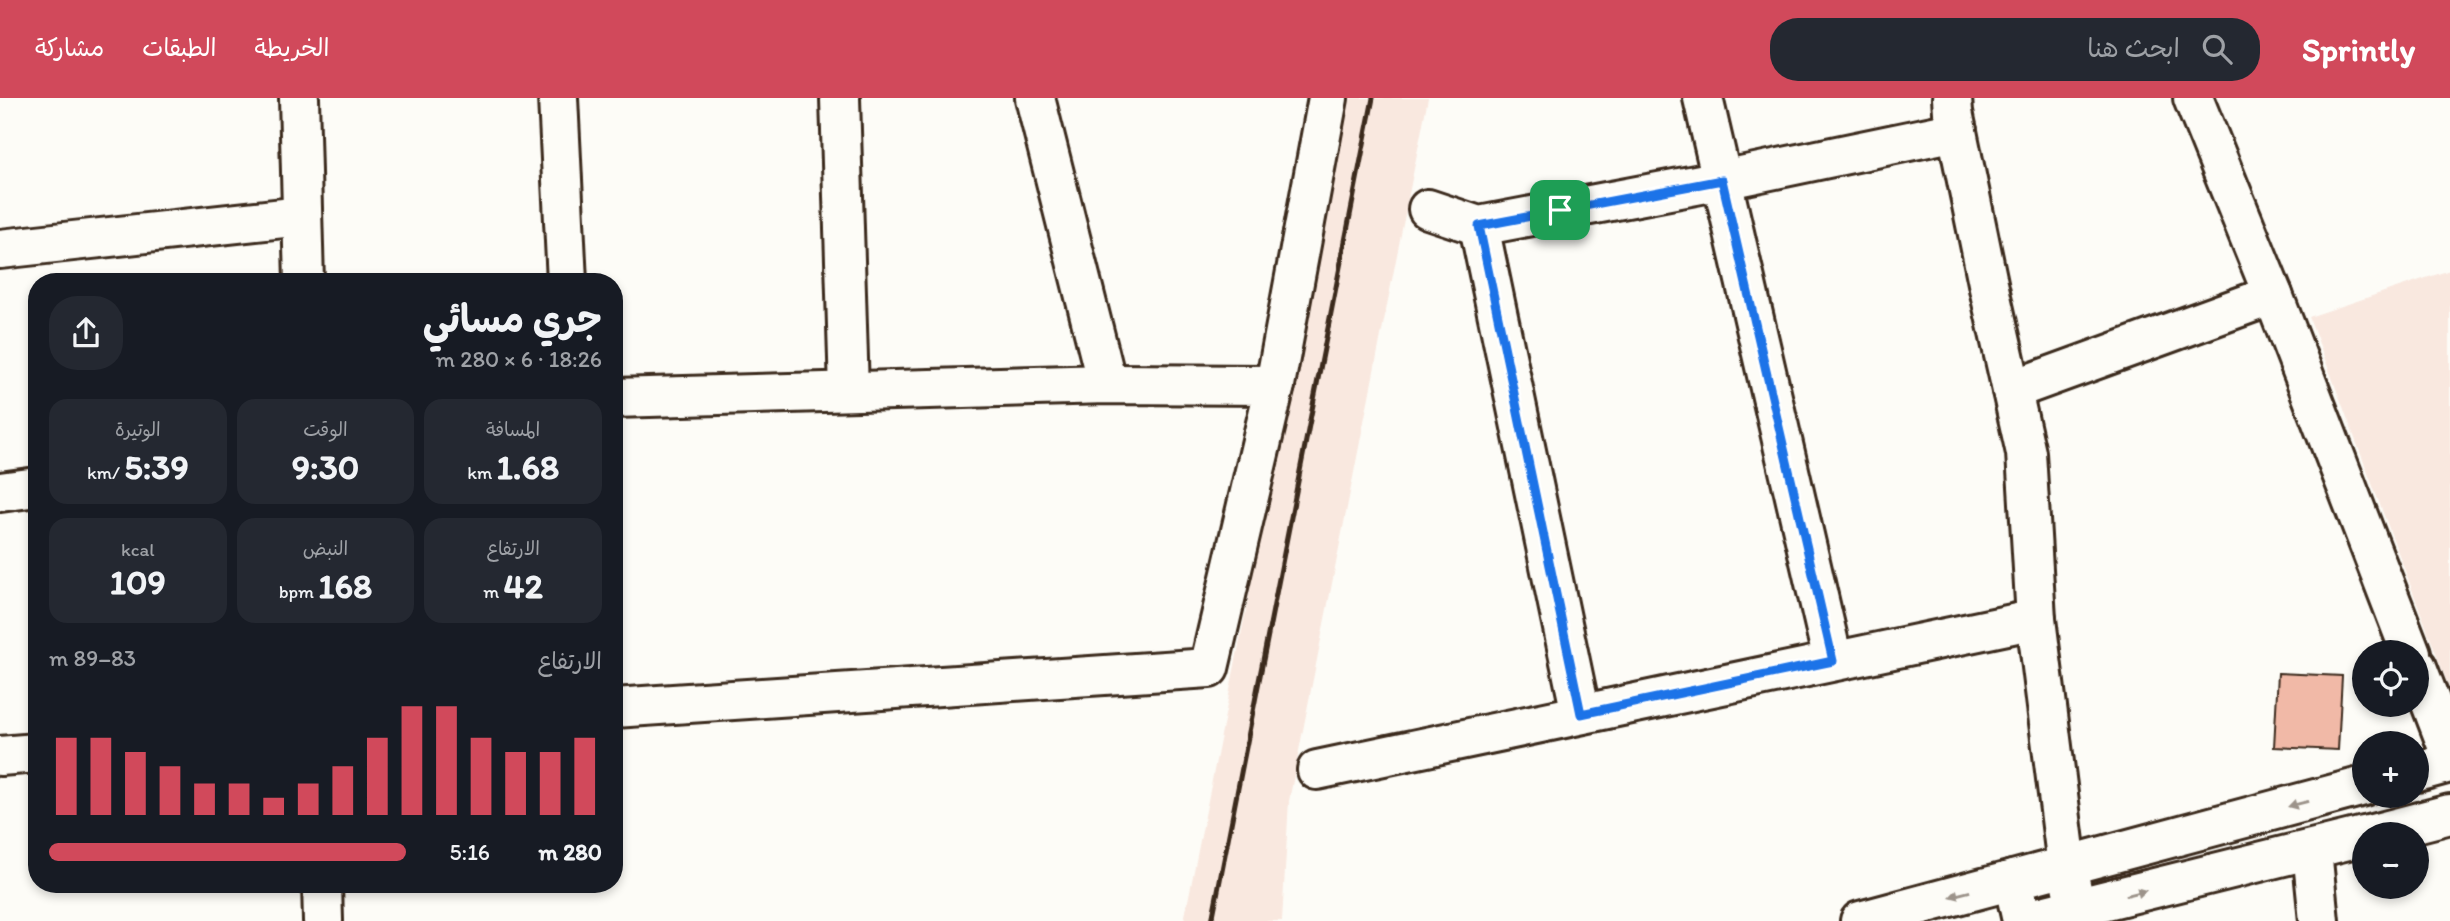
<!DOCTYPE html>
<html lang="ar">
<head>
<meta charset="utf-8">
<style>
	:root { --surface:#171b24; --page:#242831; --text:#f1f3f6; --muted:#9ea1a6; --accent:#d1495b }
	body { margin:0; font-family:Itim,"Playpen Sans Arabic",sans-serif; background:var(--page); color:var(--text); direction:rtl; height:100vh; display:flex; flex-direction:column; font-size:26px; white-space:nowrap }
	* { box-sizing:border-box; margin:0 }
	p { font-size:23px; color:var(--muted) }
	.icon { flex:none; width:38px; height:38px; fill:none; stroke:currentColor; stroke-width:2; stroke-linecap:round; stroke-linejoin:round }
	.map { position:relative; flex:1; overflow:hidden; direction:ltr }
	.drawer { position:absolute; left:28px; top:175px; width:595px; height:620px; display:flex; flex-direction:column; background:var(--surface); border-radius:28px; box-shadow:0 4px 10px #0003; direction:rtl }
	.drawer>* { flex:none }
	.controls { position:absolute; left:2352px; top:542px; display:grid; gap:14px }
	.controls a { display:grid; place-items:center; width:77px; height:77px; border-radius:50%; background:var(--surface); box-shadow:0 4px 10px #0003; font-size:35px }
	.pin { position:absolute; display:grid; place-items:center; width:60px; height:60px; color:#fff; margin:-30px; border-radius:14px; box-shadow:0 4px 10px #0006 }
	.round { display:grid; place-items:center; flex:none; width:74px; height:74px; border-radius:28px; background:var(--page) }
	.summary { display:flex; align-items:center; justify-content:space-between; height:119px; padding:0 21px }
	h1 { font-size:38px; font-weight:700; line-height:52px }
	.stats { display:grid; grid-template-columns:repeat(3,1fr); gap:10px; height:119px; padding:7px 21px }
	.stats div { display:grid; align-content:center; border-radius:18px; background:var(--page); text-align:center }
	.stats b { font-size:35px; font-weight:700 }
	.stats small { font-size:19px; font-weight:400 }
	.stats p { font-size:19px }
	.chart { height:196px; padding:14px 21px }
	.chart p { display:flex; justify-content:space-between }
	.chart svg { width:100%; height:126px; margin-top:7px; stroke:var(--accent); stroke-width:6 }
	ul { padding:0 21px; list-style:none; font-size:23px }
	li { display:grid; grid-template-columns:112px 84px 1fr; align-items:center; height:52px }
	li i { height:18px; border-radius:9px; background:var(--accent) }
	header { display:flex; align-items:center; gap:42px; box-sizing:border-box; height:98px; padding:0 35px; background:var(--accent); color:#fff }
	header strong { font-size:33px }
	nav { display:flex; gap:38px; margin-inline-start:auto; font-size:24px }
	.search { width:490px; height:63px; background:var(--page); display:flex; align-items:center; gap:18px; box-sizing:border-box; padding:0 24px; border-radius:28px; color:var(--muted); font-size:26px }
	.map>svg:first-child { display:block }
	.built { fill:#f9e8df }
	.building { fill:#f1b9a7; stroke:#3b2a1e; stroke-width:2 }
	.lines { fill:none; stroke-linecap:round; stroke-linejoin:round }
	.minor-casing { stroke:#3b2a1e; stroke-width:44 }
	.minor { stroke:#fdfcf7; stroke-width:38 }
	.rail { stroke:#3b2a1e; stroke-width:5 }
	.oneway { fill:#9c938a }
	.route-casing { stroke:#fff; stroke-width:14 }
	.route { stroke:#1a73e8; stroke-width:9 }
</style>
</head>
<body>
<header>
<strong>Sprintly</strong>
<div class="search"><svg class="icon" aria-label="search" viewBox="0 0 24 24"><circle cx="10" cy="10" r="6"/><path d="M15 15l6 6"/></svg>ابحث هنا</div>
<nav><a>الخريطة</a><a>الطبقات</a><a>مشاركة</a></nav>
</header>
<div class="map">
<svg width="2450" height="823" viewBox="0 0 2450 823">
	<rect width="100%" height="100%" fill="#fdfcf7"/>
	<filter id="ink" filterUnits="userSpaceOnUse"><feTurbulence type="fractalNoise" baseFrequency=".0143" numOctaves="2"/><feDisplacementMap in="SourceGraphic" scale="14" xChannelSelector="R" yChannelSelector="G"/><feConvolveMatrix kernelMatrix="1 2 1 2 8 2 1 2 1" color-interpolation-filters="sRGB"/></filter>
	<g filter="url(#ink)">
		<!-- built -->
		<g class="built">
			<polygon points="1348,0 1428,0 1289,703 1282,823 1184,823"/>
			<polygon points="2450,172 2450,592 2309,219"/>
		</g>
		<!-- building -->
		<polygon class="building" points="2278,575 2342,578 2338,652 2274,649"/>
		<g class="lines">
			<!-- minor casing -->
			<g class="minor-casing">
				<g id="minor">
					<polyline points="299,0 304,184"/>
					<polyline points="558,0 567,184"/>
					<polyline points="840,0 849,293"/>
					<polyline points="1035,0 1107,286"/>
					<polyline points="1703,0 1833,563"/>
					<polyline points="1952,0 1953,14 1989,190 2026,355 2036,521 2067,768 2076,810"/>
					<polyline points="2193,0 2273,197 2411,555"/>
					<polyline points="1428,111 1479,128 1722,82 1957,33"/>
					<polyline points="1479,128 1581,616"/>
					<polyline points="0,151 302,118"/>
					<polyline points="2012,292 2273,197"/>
					<polyline points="614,300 1107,286 1275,287"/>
					<polyline points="0,394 37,389"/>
					<polyline points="2417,569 2450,655"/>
					<polyline points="614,610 1209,570 1275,287 1328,0"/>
					<polyline points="0,658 37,655"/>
					<polyline points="1317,672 2036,521"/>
					<polyline points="2417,674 2450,665"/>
					<polyline points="2369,737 2450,716"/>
					<polyline points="2312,752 2319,823"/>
					<polyline points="2013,782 2022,823 2364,738"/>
					<polyline points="322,786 323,823"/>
					<polyline points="1860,823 2364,688"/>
				</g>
			</g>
			<!-- minor -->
			<use href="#minor" class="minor"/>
			<!-- rail -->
			<polyline class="rail" points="1212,823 1373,0"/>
		</g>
		<!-- one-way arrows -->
		<defs><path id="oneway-solid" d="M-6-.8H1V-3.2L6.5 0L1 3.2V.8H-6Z" transform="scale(1.75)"/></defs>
		<g class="oneway">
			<use href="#oneway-solid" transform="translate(2298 706) rotate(165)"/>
			<use href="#oneway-solid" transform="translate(2136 795) rotate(-14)"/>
			<use href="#oneway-solid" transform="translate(1960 796) rotate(165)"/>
		</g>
	</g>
	<g class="lines" filter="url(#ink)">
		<!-- route casing -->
		<g class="route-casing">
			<polygon id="route" points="1722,82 1833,563 1581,616 1479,128"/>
		</g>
		<!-- route -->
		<use href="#route" class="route"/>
	</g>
</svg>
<div class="controls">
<a><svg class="icon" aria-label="locate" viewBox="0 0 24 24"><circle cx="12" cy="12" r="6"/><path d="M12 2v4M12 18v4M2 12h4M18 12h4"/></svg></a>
<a>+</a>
<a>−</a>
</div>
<div class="pin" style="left:1560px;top:112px;background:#1e9e55"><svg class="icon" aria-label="arrive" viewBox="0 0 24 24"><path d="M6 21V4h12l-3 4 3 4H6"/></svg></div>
<section class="drawer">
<div class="summary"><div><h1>جري مسائي</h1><p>18:26 · 6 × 280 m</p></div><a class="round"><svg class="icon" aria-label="share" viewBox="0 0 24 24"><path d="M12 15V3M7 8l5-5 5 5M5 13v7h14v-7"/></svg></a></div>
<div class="stats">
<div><p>المسافة</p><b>1.68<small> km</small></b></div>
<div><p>الوقت</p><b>9:30</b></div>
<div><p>الوتيرة</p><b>5:39<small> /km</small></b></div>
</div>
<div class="stats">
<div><p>الارتفاع</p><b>42<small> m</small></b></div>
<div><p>النبض</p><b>168<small> bpm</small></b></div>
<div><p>kcal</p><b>109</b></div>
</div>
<div class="chart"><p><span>الارتفاع</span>83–89 m</p>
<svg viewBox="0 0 160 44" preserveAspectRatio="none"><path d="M5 44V17M15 44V17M25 44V22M35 44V27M45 44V33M55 44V33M65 44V38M75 44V33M85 44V27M95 44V17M105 44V6M115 44V6M125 44V17M135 44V22M145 44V22M155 44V17"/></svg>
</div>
<ul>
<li><b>280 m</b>5:16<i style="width:100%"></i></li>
</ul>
</section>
</div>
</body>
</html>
